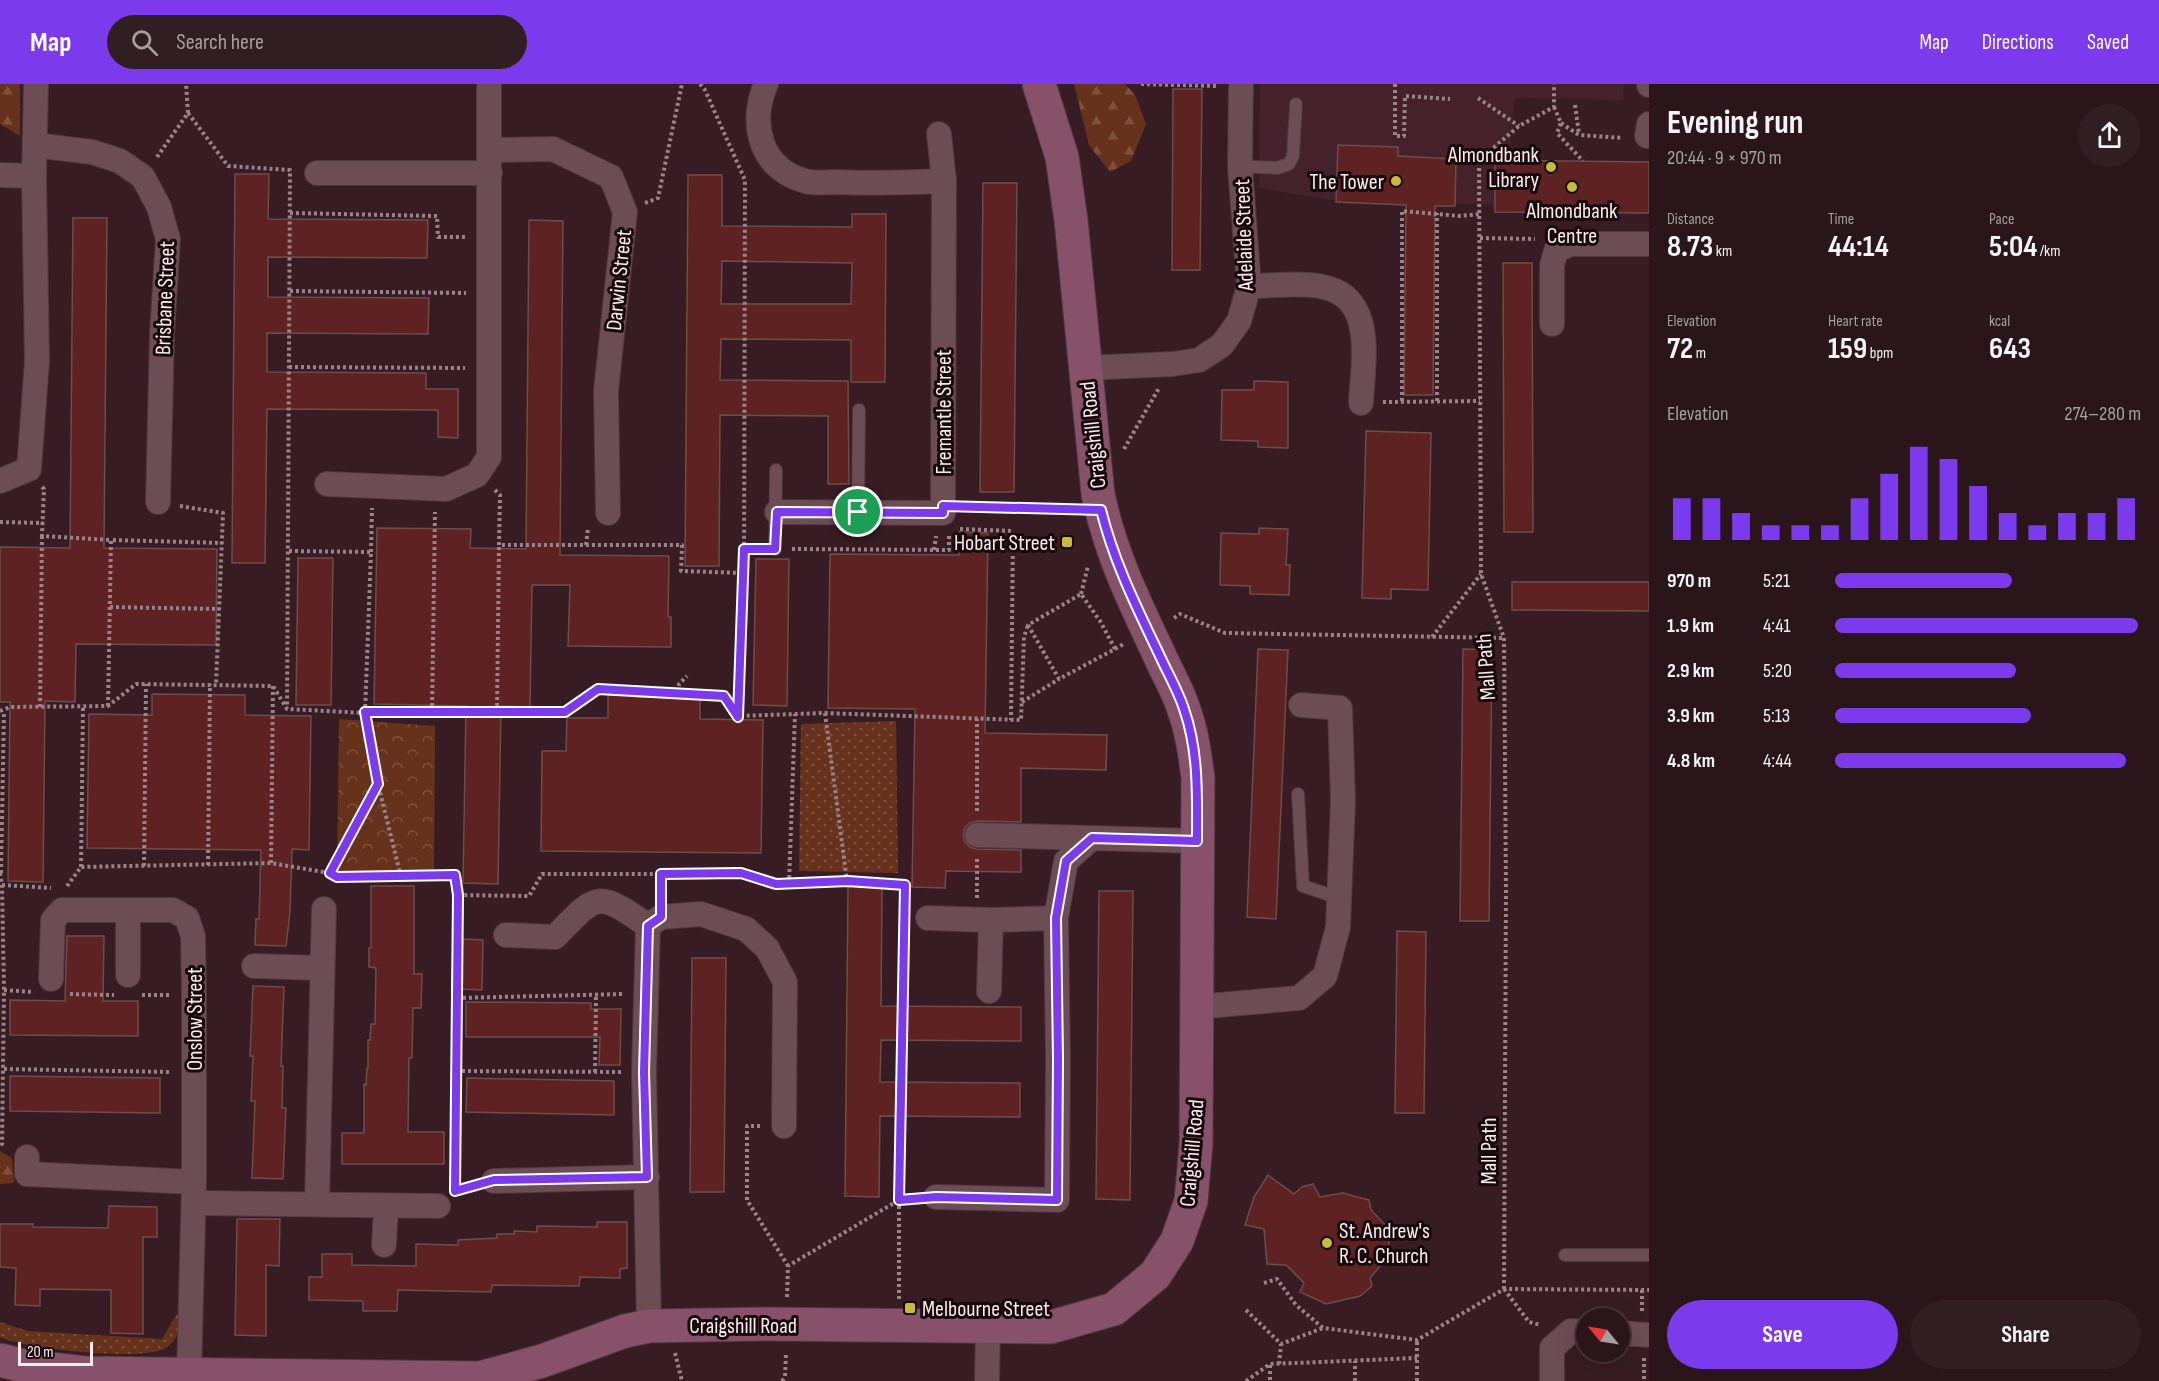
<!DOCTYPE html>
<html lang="en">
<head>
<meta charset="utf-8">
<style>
	:root { --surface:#29151a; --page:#311e23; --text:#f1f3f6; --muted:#a59fa2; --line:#453439; --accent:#7c3aed }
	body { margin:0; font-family:"Sofia Sans Condensed",sans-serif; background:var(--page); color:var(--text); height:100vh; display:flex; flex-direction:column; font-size:22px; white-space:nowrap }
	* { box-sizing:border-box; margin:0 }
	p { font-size:20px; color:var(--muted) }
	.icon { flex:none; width:33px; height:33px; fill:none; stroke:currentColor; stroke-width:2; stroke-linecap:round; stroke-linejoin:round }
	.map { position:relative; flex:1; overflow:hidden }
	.drawer { display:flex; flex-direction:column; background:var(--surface); width:510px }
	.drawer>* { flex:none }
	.needle { width:39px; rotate:300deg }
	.tools { position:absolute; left:1576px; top:1224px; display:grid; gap:12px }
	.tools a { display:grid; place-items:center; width:54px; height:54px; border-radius:50%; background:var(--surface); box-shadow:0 6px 24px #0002,0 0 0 2px var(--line); font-size:30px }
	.scale { position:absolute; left:18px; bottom:15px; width:75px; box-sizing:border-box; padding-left:6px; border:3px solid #fdeaee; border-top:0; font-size:16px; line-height:21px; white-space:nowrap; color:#fdeaee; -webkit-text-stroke:4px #170a0d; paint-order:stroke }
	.pin { position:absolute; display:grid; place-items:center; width:51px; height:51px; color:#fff; margin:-26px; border:3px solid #fff; border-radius:50%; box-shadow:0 2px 6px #0007 }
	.round { display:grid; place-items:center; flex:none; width:63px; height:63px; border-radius:32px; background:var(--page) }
	.overview { display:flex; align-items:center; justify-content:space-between; height:102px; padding:0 18px }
	h1 { font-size:33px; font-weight:700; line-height:45px }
	.figures { display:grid; grid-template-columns:repeat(3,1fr); gap:9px; height:102px; padding:6px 18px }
	.figures div { display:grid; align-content:center }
	.figures b { font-size:30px; font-weight:700 }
	.figures small { font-size:16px; font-weight:400 }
	.figures p { font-size:16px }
	.chart { height:168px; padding:12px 18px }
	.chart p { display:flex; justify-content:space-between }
	.chart svg { width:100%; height:108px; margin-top:6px; stroke:var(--accent); stroke-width:6 }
	.cta { display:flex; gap:12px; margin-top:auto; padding:12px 18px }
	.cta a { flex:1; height:69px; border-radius:36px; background:var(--accent); color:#fff; font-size:24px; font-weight:700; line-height:69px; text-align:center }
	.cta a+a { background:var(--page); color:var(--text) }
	ul { padding:0 18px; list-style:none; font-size:20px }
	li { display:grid; grid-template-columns:96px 72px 1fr; align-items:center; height:45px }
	li i { height:15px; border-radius:8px; background:var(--accent) }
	header { display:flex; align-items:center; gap:36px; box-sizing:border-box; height:84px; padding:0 30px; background:var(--accent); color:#fff }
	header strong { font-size:28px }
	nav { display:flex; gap:33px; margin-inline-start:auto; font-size:21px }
	.search { width:420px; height:54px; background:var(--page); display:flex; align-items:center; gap:15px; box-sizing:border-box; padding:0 21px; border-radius:33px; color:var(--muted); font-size:22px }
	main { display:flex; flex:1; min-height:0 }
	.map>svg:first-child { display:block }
	.built { fill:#45222b }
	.grass { fill:url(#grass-dots) }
	.forest { fill:url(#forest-firs) }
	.park { fill:url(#park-crowns) }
	.building { fill:#5d2221; stroke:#6d4d4a; stroke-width:1.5; fill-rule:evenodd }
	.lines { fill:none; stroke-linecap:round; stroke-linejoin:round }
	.lane-casing { stroke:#4e383e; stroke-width:14 }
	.street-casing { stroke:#4e383e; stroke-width:26 }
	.secondary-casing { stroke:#4e383e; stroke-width:35 }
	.path { stroke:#998288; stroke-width:4; stroke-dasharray:3 3; stroke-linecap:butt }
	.lane { stroke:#6d4d54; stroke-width:12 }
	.street { stroke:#6d4d54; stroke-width:24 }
	.secondary { stroke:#865169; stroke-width:33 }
	.route-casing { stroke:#fff; stroke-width:12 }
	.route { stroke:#7c3aed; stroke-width:8 }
	.poi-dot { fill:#c8bb3b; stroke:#170a0d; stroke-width:2 }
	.labels { text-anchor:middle; stroke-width:6; stroke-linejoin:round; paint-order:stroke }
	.poi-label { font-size:22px; fill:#fdeaee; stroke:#170a0d; text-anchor:end }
	.street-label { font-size:22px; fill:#fdeaee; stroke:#170a0d }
</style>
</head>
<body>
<header>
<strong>Map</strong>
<div class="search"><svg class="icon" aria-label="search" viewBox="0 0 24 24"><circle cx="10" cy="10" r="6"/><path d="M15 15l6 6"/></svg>Search here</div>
<nav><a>Map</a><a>Directions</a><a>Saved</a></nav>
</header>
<main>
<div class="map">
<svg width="1649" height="1297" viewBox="0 0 1649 1297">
	<defs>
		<pattern id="grass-dots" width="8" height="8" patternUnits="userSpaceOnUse" patternTransform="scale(1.5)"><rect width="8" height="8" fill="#66321b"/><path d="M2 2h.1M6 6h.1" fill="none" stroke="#7d503c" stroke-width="1.8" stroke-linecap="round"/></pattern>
		<pattern id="forest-firs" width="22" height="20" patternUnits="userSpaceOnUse" patternTransform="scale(1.5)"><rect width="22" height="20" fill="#66321b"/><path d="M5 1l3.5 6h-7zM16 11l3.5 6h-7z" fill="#7d503c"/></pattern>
		<pattern id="park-crowns" width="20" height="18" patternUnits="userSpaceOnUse" patternTransform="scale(1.5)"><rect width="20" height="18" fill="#66321b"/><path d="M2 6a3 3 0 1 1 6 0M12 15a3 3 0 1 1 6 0" fill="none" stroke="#7d503c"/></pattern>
	</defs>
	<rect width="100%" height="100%" fill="#371c23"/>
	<!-- built -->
	<polygon class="built" points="1260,0 1624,0 1623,16 1515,14 1504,121 1329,116 1259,104"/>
	<!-- grass -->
	<g class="grass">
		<polygon points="896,637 898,789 799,787 801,640"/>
		<path d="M 177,1230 L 183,1230 C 181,1244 177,1258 164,1265 C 141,1277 24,1265 0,1253 L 0,1238 L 28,1247 L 162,1255 Z"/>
	</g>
	<!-- forest -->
	<g class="forest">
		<polygon points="0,0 20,0 20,52 0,40"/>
		<polygon points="1074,0 1125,0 1135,11 1146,40 1131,77 1110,88 1089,61"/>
		<polygon points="0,1067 12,1074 14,1099 0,1100"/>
	</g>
	<!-- park -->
	<polygon class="park" points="339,635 435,642 434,789 337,790"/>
	<!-- building -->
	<g class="building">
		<polygon points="1173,5 1202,5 1200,186 1172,186"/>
		<polygon points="1338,61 1398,63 1398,72 1456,75 1455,122 1435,122 1433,311 1404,311 1406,121 1336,118"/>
		<polygon points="1495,76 1649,78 1649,129 1495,128"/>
		<polygon points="235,90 269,90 268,135 428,136 427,174 268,173 268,213 429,214 428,250 267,249 267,288 426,289 426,305 458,305 458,354 438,353 438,326 267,325 265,479 232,479"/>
		<path d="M 688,91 L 722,91 L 722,142 L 852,143 L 852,130 L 886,130 L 885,298 L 851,298 L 851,256 L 721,255 L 720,296 L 848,297 L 849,400 L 828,400 L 828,332 L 720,331 L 719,482 L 685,482 ZM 722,177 L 852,179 L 851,220 L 721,220 Z"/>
		<polygon points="983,99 1017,99 1014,408 980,408"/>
		<polygon points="73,134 107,134 104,464 217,465 216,561 76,560 75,618 45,617 43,798 8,797 10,618 0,618 0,463 70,464"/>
		<polygon points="529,136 563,137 560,471 669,472 668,533 671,533 671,563 568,562 570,501 532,501 530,623 501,622 498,800 463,799 466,622 374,620 377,444 471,445 470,464 526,465"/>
		<polygon points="1503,179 1532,179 1533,448 1504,448"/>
		<polygon points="1254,297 1288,298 1288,364 1258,363 1258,357 1221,356 1222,306 1254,306"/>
		<polygon points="1366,347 1431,349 1428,506 1391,505 1391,515 1362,514"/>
		<polygon points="1259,444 1288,445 1286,481 1290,481 1289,511 1250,510 1250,502 1220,501 1221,449 1259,450"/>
		<polygon points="959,448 988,449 985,649 1107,651 1106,686 1021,684 1021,738 977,737 970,739 965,743 963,751 965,758 970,763 976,765 1021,766 1021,788 946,787 945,804 912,803 915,625 828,624 830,470 959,471"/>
		<polygon points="298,474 333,474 331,621 296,621"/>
		<polygon points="756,475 789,475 787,622 753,621"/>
		<polygon points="1512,498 1649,498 1649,527 1512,526"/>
		<polygon points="1258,565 1288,566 1276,835 1247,833"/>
		<polygon points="1463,565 1492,566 1489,837 1460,837"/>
		<polygon points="152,610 245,611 245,631 311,632 309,766 292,765 290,828 286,862 255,861 256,835 259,835 261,766 87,764 89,630 152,631"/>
		<polygon points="608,611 637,611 637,613 700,614 700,635 763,636 761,769 541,767 542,667 566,667 567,634 608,634"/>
		<polygon points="371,802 414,802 414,890 422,890 421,924 413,924 412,974 409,974 408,1048 444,1048 444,1080 342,1080 342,1049 364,1049 364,1000 366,1001 367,984 368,984 368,956 370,956 371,940 375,940 376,884 369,883 369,864 371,864"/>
		<polygon points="848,803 882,804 881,922 1021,923 1021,957 881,956 880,998 1020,999 1020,1033 880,1032 879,1113 845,1112"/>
		<polygon points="1099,807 1133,807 1130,1116 1096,1115"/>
		<polygon points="1397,847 1426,848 1424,1029 1395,1029"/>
		<polygon points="67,852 104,852 103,917 138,917 138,952 10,951 10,916 65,917"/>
		<polygon points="460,855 483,856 482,906 459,905"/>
		<polygon points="692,874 726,874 724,1108 690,1108"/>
		<polygon points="253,902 284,903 281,982 283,982 282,1024 286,1024 283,1095 252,1094 255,1017 251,1017 253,972 250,972"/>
		<polygon points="466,918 591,919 591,925 621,925 620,981 599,981 600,953 466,953"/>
		<polygon points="10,992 160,994 160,1029 10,1027"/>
		<polygon points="467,994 614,997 614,1031 466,1028"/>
		<polygon points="1268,1091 1294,1110 1302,1103 1313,1100 1320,1113 1343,1109 1369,1116 1371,1126 1390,1146 1388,1173 1370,1194 1372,1202 1360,1212 1326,1220 1300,1208 1304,1199 1286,1181 1267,1180 1264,1145 1245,1141 1254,1113"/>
		<polygon points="109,1122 157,1123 157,1153 143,1153 143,1250 111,1249 111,1206 40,1205 40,1222 15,1221 16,1184 0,1183 0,1140 33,1140 33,1143 108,1144"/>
		<polygon points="237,1135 280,1135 279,1182 266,1181 266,1252 235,1251"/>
		<polygon points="597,1138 627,1138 627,1184 620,1185 620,1194 580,1193 579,1202 492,1201 491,1208 398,1206 397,1227 363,1227 363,1217 309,1216 309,1193 322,1193 322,1170 352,1170 352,1181 416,1182 416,1160 458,1161 458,1156 497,1154 497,1150 514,1150 514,1147 537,1148 537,1142 597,1143"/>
	</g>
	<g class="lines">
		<!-- lane casing -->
		<g class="lane-casing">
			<g id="lane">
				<polyline points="1240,82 1277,84 1289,80 1293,72 1296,20"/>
				<polyline points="858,428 859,326"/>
				<polyline points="775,465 776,386"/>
				<polyline points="1298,710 1303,802 1339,814"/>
				<polyline points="1565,1171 1649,1171"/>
			</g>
		</g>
		<!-- street casing -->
		<g class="street-casing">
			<g id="street">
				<path d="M 766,0 C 749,39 760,85 805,97 C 815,100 828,98 837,98 C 873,100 909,98 944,97 L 943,429 L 777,428"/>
				<polyline points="1649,0 1649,1"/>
				<polyline points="939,50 944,97"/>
				<polyline points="1647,52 1649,40"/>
				<polyline points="35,61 92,68 120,77 143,93 159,123 168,155 162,250 158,418"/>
				<polyline points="490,66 553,65 611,93 625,128 606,307 608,429"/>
				<polyline points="317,89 490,89"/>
				<polyline points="0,91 34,92"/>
				<path d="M 1249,202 C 1271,202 1297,198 1319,202 C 1377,211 1363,276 1361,319"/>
				<polyline points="1552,240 1552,181 1556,167 1570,160 1649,160"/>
				<polyline points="1085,284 1173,280 1199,276 1222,261 1239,237 1249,202 1240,82 1241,0"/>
				<polyline points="0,397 29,385 37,277 34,92 36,0"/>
				<polyline points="327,400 446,405 477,391 489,373 489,0"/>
				<polyline points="977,751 1092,754"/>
				<polyline points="928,834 991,836 1056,834"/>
				<polyline points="648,842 644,988 649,1242"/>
				<path d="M 506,851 L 555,853 C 597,810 596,805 648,842 L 661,833 L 701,830 L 746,845 L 767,864 L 785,898 L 784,1042"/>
				<polyline points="254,882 322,884"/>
				<polyline points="128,891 128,826"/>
				<polyline points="51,895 53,836 62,826 173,826 187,834 193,852 194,912 194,1098 189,1290"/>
				<polyline points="989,907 991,836"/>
				<polyline points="1196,923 1299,914 1325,892 1338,843 1343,717 1340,624 1301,621"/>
				<polyline points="27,1073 27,1090 194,1098"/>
				<polyline points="494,1097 647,1093"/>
				<polyline points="936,1113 1057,1116 1058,975 1056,834 1066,777 1092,754 1197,757"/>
				<polyline points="194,1119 438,1122"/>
				<polyline points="317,1119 324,825"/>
				<polyline points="384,1161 386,1122"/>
				<polyline points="1620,1249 1649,1251"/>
				<polyline points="987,1297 988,1243"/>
				<polyline points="1552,1297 1552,1264 1571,1247 1587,1248"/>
			</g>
		</g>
		<!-- secondary casing -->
		<g class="secondary-casing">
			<path id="secondary" d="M 0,1276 L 24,1282 L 86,1289 L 480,1294 L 542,1277 L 625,1247 L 649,1242 L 765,1240 L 1051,1243 L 1114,1225 L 1155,1191 L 1177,1157 L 1191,1117 L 1196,1060 L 1198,694 C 1195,671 1192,648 1184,626 C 1178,606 1166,587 1158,568 C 1133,515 1110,468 1098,410 L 1071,136 L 1062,73 L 1039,0"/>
		</g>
		<!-- path -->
		<g class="path">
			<polyline points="700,0 705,6 745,96 744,489 739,631"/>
			<polyline points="1141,0 1216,2"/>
			<polyline points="1395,0 1395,52 1404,52 1405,12 1450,15"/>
			<polyline points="1478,14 1519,42"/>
			<polyline points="1575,21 1579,50"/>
			<polyline points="1554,23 1561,39 1557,49 1583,77"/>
			<polyline points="188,29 228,82 290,86 287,624"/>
			<polyline points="1561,39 1579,51 1623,54"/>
			<polyline points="157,73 188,29 186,0"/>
			<polyline points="645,119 658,114 682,0"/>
			<polyline points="290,129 437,132 438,153 466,153"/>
			<polyline points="1480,154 1535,155"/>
			<polyline points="290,207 466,209"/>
			<polyline points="289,283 465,284"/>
			<polyline points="1402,317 1402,127 1459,132 1480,130"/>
			<polyline points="1437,317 1437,129"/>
			<polyline points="1383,318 1480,317"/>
			<polyline points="1124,365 1159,304"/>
			<polyline points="42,403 44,405 42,452 111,456"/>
			<polyline points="495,406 500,411 499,461 682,461 681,487 744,489"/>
			<polyline points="180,422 223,429 216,601"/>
			<polyline points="967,422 1073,425"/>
			<polyline points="0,438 43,439"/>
			<polyline points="960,445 1013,447 1011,636"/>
			<polyline points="586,461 588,444"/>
			<polyline points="744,465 758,465"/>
			<polyline points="792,465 949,466 949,451"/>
			<polyline points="934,466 936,452"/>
			<polyline points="289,467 371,468 365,629 378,700 401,793"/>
			<polyline points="371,468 372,424"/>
			<polyline points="1081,510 1088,482"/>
			<polyline points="110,523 219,525"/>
			<polyline points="1174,534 1180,530 1225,549 1504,554"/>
			<polyline points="1432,553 1481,490"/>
			<polyline points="1115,565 1100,537 1081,510 1028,541 1059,595 1115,565 1124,560"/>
			<polyline points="678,608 679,600 687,592"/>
			<polyline points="1022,618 1059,595"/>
			<polyline points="108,622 111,456 222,459"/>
			<polyline points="40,623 42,452"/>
			<polyline points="0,627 10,623 108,622 136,600 273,602 287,625 365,629 565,628 598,605 724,612 738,632 825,629 1021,636 1024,553 1028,541"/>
			<polyline points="432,628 435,428"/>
			<polyline points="497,628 499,461"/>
			<polyline points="825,629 847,797"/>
			<polyline points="977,727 977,635"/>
			<polyline points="271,779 273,602"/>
			<polyline points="208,781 210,600"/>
			<polyline points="144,782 146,600"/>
			<polyline points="81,783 83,623"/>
			<polyline points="0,789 2,801 4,906 2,1060 6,1062"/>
			<polyline points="1,789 4,627"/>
			<polyline points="329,789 378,701"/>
			<polyline points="789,800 795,630"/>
			<polyline points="2,801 51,804"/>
			<polyline points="67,802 81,783 271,779 329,789 337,793 455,791 458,811 529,812 542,790 661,790"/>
			<polyline points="661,811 661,790 741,789 776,800 847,797 905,801 904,825"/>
			<polyline points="977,814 977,773"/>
			<polyline points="4,906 33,908"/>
			<polyline points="70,910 114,911"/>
			<polyline points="142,911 171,911"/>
			<polyline points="457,914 624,910"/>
			<polyline points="4,985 171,988"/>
			<polyline points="456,987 621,988"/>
			<polyline points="595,988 596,911"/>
			<polyline points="760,1042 747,1042 747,1116 788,1182"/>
			<polyline points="455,1107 458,811"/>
			<polyline points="457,1107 473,1102"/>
			<polyline points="1264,1199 1277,1195 1296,1221 1323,1244 1417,1256 1504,1205 1649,1206"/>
			<polyline points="1504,1205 1506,807 1504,554 1481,490 1479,76 1519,42 1554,23 1554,0"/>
			<polyline points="1504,1205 1529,1238 1541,1241"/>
			<polyline points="1642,1206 1642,1227"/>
			<polyline points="787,1213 788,1182 899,1116 914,1115"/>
			<polyline points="899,1215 899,1116 904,841"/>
			<polyline points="1246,1226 1281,1260 1323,1244"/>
			<polyline points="675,1269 682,1297"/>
			<polyline points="1644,1274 1644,1297"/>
			<polyline points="1279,1280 1281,1260"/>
			<polyline points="1270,1281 1270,1297"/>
			<polyline points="782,1297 785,1293 786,1269"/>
			<polyline points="1246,1297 1270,1280 1417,1274"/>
			<polyline points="1355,1297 1355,1277"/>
			<polyline points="1417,1297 1417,1256"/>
		</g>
		<!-- lane -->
		<use href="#lane" class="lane"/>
		<!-- street -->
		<use href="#street" class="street"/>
		<!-- secondary -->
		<use href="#secondary" class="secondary"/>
	</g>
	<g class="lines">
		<!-- route casing -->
		<g class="route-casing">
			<path id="route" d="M 943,422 L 1101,426 C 1114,478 1136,522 1159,570 C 1167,588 1178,606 1184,625 C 1199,668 1197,712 1197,757 L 1092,754 L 1066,777 L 1056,834 L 1058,975 L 1057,1116 L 936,1113 L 899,1116 L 905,801 L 848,797 L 776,800 L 741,789 L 661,790 L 661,833 L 648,842 L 644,988 L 647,1093 L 494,1096 L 455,1107 L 458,811 L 455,791 L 337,793 L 330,789 L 378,700 L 365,628 L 565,628 L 598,605 L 724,612 L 738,633 L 744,465 L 775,465 L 777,428 L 943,429 Z"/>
		</g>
		<!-- route -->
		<use href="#route" class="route"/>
	</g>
	<!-- markers -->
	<g class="poi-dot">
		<circle cx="1551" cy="83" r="6"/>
		<circle cx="1396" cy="97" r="6"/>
		<circle cx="1572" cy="103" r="6"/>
		<rect x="1061" y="452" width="12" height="12" rx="3"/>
		<circle cx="1327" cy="1159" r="6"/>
		<rect x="904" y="1218" width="12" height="12" rx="3"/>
	</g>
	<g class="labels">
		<!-- poi labels -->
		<g class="poi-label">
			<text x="1539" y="78">Almondbank<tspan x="1539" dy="25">Library</tspan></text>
			<text x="1384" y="105">The Tower</text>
			<text x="1572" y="134" text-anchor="middle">Almondbank<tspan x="1572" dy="25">Centre</tspan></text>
			<text x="1055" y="466">Hobart Street</text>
			<text x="1339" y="1154" text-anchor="start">St. Andrew's<tspan x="1339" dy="25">R. C. Church</tspan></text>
			<text x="922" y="1232" text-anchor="start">Melbourne Street</text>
		</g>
		<!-- street labels -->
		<g class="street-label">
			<text transform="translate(1243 151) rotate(-92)" y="8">Adelaide Street</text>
			<text transform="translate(618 196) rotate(-84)" y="8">Darwin Street</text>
			<text transform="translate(164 214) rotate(-88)" y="8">Brisbane Street</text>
			<text transform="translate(943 328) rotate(-90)" y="8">Fremantle Street</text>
			<text transform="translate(1092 351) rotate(-96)" y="8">Craigshill Road</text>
			<text transform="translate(1485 583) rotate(-94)" y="8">Mall Path</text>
			<text transform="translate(194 935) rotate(-90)" y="8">Onslow Street</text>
			<text transform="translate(1488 1067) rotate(-90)" y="8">Mall Path</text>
			<text transform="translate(1191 1069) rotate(-85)" y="8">Craigshill Road</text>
			<text x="743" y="1249">Craigshill Road</text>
		</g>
	</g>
</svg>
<div class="tools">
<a><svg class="needle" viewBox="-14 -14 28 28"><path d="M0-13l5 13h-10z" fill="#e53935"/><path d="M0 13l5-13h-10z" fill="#a59fa2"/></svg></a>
</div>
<div class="scale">20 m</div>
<div class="pin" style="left:858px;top:428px;background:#1e9e55"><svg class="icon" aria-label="arrive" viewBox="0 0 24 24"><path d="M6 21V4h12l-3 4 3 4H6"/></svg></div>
</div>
<section class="drawer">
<div class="overview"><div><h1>Evening run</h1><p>20:44 · 9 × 970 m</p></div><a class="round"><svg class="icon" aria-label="share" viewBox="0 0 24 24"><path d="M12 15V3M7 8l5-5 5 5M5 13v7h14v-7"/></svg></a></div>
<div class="figures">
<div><p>Distance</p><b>8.73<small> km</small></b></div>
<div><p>Time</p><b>44:14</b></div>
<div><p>Pace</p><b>5:04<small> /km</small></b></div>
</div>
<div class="figures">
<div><p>Elevation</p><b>72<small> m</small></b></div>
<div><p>Heart rate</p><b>159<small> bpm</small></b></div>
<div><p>kcal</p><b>643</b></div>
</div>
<div class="chart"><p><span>Elevation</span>274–280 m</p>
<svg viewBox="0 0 160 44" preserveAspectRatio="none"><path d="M5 44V27M15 44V27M25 44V33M35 44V38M45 44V38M55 44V38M65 44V27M75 44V17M85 44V6M95 44V11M105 44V22M115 44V33M125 44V38M135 44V33M145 44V33M155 44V27"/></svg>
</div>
<ul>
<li><b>970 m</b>5:21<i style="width:58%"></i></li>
<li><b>1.9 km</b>4:41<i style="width:99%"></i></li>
<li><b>2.9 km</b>5:20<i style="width:59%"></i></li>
<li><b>3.9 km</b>5:13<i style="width:64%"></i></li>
<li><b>4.8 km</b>4:44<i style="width:95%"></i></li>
</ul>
<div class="cta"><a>Save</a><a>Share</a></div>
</section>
</main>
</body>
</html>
